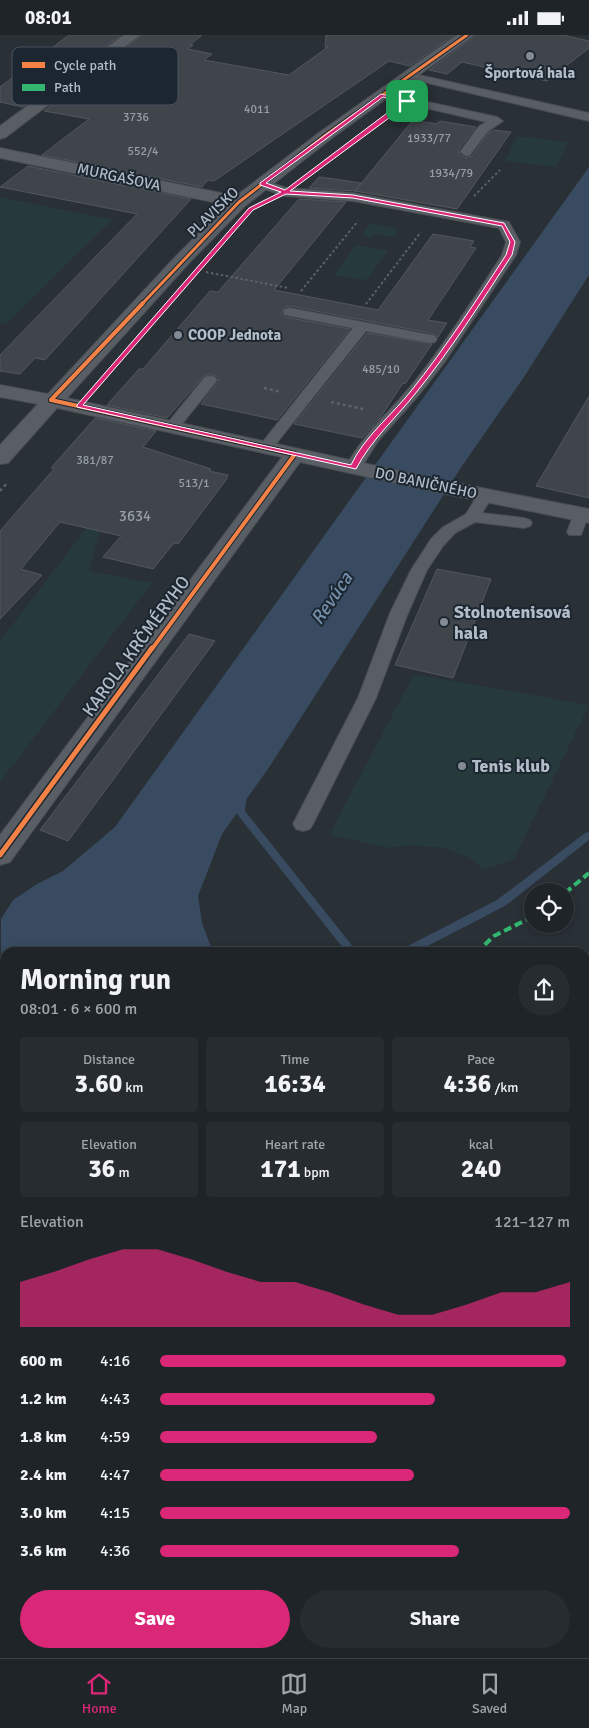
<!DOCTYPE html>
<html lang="en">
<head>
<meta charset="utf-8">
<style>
	:root { --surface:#1f2428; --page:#272c30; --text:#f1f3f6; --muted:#a1a4a8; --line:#3c4145; --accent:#db2777 }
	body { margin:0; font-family:Signika,sans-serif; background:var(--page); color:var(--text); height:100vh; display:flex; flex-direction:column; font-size:19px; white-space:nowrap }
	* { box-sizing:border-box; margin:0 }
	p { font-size:16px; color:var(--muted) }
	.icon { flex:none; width:28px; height:28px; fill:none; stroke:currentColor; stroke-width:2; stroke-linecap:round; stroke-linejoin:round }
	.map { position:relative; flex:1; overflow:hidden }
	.drawer { position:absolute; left:0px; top:912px; width:590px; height:711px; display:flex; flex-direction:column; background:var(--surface); border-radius:15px 15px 0 0; box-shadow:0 2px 8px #0003,0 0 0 1px var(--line) }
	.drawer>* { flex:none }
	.fabs { position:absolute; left:524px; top:848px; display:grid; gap:10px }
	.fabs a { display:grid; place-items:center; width:50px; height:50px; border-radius:50%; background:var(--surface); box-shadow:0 2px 8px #0003,0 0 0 1px var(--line); font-size:25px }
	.pin { position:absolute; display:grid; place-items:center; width:42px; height:42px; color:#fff; margin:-21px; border-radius:10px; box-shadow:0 2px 8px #0006 }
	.round { display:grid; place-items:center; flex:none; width:52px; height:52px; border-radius:26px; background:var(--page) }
	.head { display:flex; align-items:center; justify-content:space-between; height:85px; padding:0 20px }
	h1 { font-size:28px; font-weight:700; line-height:38px }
	.figures { display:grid; grid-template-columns:repeat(3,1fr); gap:8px; height:85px; padding:5px 20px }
	.figures div { display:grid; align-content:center; border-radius:5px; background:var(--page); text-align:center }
	.figures b { font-size:25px; font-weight:700 }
	.figures small { font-size:14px; font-weight:400 }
	.figures p { font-size:14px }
	.chart { height:140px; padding:10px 20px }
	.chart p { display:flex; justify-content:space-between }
	.chart svg { width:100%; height:90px; margin-top:5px; fill:var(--accent); opacity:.7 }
	.cta { display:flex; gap:10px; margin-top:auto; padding:10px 20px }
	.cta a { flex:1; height:58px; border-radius:30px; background:var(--accent); color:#fff; font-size:20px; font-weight:700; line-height:58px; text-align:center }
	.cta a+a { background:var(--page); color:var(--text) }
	ul { padding:0 20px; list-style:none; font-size:16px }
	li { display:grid; grid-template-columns:80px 60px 1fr; align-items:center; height:38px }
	li i { height:12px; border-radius:6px; background:var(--accent) }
	.status { display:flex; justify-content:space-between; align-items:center; height:35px; padding:0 25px; background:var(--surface); direction:ltr }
	.status svg { height:14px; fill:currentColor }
	.dock { display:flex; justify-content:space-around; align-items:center; height:70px; border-top:1px solid var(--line); background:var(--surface); font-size:14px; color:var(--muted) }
	.dock a { display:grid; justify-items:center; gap:2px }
	.dock .active { color:var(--accent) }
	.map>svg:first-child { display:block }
	.green { fill:#263a3c }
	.water { fill:#384b61 }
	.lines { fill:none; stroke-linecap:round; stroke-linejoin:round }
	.stream { fill:#384b61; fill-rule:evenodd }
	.building { fill:#40454b; stroke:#51575d }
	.service-casing { stroke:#474c51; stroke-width:2 }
	.minor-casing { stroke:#474c51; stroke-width:2 }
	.path-far1 { stroke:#5c6268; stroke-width:2; stroke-dasharray:2.5 2.5; stroke-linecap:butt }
	.path { stroke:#5c6268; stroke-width:2.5; stroke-dasharray:3 3; stroke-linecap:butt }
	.service { fill:#595e64; fill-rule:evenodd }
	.minor { fill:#595e64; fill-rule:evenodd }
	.quiet-far1 { stroke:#33b770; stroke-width:4; stroke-dasharray:8 4; stroke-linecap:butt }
	.quiet { stroke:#33b770; stroke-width:5; stroke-dasharray:9 5; stroke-linecap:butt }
	.cycleway-far2-casing { stroke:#1c2631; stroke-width:5 }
	.cycleway-far1-casing { stroke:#1c2631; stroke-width:6 }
	.cycleway-casing { stroke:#1c2631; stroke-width:8 }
	.cycleway-far2 { stroke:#f48246; stroke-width:3 }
	.cycleway-far1 { stroke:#f48246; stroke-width:4 }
	.cycleway { stroke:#f48246; stroke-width:5 }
	.route { fill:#db2777; stroke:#fff; fill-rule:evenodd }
	.poi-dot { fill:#828b94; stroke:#1c2631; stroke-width:2 }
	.labels { text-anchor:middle; stroke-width:4; stroke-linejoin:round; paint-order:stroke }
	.far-number-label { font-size:12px; fill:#969ea8 }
	.far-poi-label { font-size:15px; font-weight:bold; fill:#b2bcc7; stroke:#1c2631 }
	.far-street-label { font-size:15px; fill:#b2bcc7; stroke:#1c2631 }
	.number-label { font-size:15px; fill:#969ea8 }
	.poi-label { font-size:18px; font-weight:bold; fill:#b2bcc7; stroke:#1c2631; text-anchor:start }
	.street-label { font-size:18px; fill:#b2bcc7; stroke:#1c2631 }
	.water-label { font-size:19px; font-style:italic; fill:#738faa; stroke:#1c2631 }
	.key { fill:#1c2631; stroke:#49535e; stroke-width:1 }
	.key-label { font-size:14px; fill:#b2bcc7 }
</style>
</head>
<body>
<div class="status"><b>08:01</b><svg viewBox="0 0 49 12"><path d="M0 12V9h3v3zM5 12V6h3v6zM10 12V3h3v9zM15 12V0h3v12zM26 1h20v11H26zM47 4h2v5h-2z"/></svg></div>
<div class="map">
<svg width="589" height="1623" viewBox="0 0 589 1623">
	<rect width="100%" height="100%" fill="#293036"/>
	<!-- green -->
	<g class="green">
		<polygon points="517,101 568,107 557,132 505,126"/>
		<polygon points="0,162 112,185 6,289 0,288"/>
		<polygon points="370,188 399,194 393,202 375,199 371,203 361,201"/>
		<polygon points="356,210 388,216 367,245 334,240"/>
		<polygon points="108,465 89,536 152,548 0,747 0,606"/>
		<polygon points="414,639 589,670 514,824 483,835 471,823 444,813 409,810 390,813 329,800"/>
		<polygon points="585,1557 589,1558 589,1598 585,1623 450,1623 451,1619 585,1619"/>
		<polygon points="111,1619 314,1619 313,1623 110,1623"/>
	</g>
	<!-- water -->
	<polygon class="water" points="589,132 589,240 524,342 462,431 270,731 222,799 198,861 202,888 212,915 211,917 5,918 5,1250 0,1261 1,884 13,865 37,849 63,836 115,792"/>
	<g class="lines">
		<!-- stream -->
		<g class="stream">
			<polygon points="242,755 247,758 245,776 358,918 347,918 237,779 235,777 237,758"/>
			<polygon points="589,797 589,805 505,871 414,918 399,918 400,915 497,865 585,798"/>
		</g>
	</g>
	<!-- building -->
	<g class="building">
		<polygon points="69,0 121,0 23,72 0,67 0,52"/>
		<polygon points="142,0 202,0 190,10 193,10 188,14 212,19 204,25 289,40 328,12 325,12 326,0 454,0 410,31 389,26 214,146 208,145 202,152 42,120 89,84 44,76"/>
		<polygon points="476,0 563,0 589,6 589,13 547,46 462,27 447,39 429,35"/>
		<polygon points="413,85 437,89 440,86 476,92 458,116 459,119 466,123 472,121 488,98 494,95 511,97 457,174 355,156"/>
		<polygon points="28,131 191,164 45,325 35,323 20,339 0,336 0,320 137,179 0,152"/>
		<polygon points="319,142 335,144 361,148 355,156 309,153"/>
		<polygon points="299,164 346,167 274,255 378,275 433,199 474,206 470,212 476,213 428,285 447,288 438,302 430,298 290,271 285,272 281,278 285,282 350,294 277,385 201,369 219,346 217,341 210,339 204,341 167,383 107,370 139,334 143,334 210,256 218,257"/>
		<polygon points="367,298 432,309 405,349 403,348 380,383 362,403 294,389"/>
		<polygon points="589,361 589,463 536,451"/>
		<polygon points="95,383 156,396 143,412 211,434 209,436 228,440 226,445 178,509 174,508 153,534 103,522 121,501 60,487 21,534 42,540 0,584 0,496 54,434 51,433"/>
		<polygon points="437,534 491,544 453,643 395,630"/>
		<polygon points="189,599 215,606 68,806 40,795"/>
	</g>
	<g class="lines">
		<!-- service casing -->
		<g class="service-casing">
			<g id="service">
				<polygon points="410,38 589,78 589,86 406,43 404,41"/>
				<polygon points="382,57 497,82 503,86 487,97 470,120 466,121 460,117 479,91 486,87 378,62 376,60"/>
				<path d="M 262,145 L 287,153 L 353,158 L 504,186 L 509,187 L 520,207 L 516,220 L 444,328 L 418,361 L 378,406 L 359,436 L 347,436 L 345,433 C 363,399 391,376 415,346 C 447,306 474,263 502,220 L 506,207 L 499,193 L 353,166 L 285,161 L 258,152 L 256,149 L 258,146 Z"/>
				<polygon points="290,273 430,300 435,301 437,304 435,307 430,308 366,296 271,415 261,415 258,412 261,409 353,293 285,280 283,277 285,274"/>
				<polygon points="210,341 215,342 217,345 215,348 177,395 167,395 164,392 167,389 205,342"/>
				<polygon points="485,456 491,458 493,461 482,478 524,483 530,485 532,488 530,491 524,493 475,487 455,498 443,511 427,535 408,578 376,663 313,789 310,794 303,796 296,794 293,789 358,663 390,578 411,535 431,504 443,492 466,479 479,458"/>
				<polygon points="581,474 587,476 589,479 581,500 569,500 567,497 575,476"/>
			</g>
		</g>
		<!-- minor casing -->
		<g class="minor-casing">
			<g id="minor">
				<polygon points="124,0 140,0 6,102 0,104 0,91"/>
				<polygon points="457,0 474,0 332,103 245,171 189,228 67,363 441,445 589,474 589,488 441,458 300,427 10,827 0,830 0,800 282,422 57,373 8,428 0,429 0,410 38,369 0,362 0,350 48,359 177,220 227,170 0,123 0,113 236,161 320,97"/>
			</g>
		</g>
		<!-- path-far1 -->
		<g class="path-far1">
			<polyline points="474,161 500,135"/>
			<polyline points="206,237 288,253"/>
			<polyline points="301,256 358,186"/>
			<polyline points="366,269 421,197"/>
		</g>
		<!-- path -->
		<g class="path">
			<polyline points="264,353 281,357"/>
			<polyline points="331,367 363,374"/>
			<polyline points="0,456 7,448"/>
		</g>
		<!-- service -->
		<use href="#service" class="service"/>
		<!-- minor -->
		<use href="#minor" class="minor"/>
		<!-- quiet-far1 -->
		<g class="quiet-far1">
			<polyline points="565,858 589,838"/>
			<polyline points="476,918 494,901 532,882"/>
		</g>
		<!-- quiet -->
		<polyline class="quiet" points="0,1360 5,1349"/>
		<!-- cycleway-far2 casing -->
		<g class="cycleway-far2-casing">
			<polyline id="cycleway-far2" points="142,269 239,167 326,100 467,0"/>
		</g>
		<!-- cycleway-far1 casing -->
		<g class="cycleway-far1-casing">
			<g id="cycleway-far1">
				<polyline points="51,365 143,268"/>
				<polyline points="51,365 295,419 152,614"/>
			</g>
		</g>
		<!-- cycleway casing -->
		<g class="cycleway-casing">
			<polyline id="cycleway" points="0,820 152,613"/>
		</g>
		<!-- cycleway-far2 -->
		<use href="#cycleway-far2" class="cycleway-far2"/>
		<!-- cycleway-far1 -->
		<use href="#cycleway-far1" class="cycleway-far1"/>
		<!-- cycleway -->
		<use href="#cycleway" class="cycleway"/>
	</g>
	<!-- route -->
	<path class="route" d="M 381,59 L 409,66 L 389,83 L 290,156 L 353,160 L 504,188 L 515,207 L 512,220 C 481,267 451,315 415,359 C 395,384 371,405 356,434 L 77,372 L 77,370 L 249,173 L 281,157 L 260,150 L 260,148 ZM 383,62 L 403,66 L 285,155 L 266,148 ZM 286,159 L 353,163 L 502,191 L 510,207 L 506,220 C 476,266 446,312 411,356 C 392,380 364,402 351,430 L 83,370 L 253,175 Z"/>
	<!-- markers -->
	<g class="poi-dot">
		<circle cx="530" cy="21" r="5"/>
		<circle cx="178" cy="300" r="5"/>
		<circle cx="444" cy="587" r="5"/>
		<circle cx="462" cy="731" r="5"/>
	</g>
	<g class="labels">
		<!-- far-number labels -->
		<g class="far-number-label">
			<text x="257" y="78">4011</text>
			<text x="136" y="86">3736</text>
			<text x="429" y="107">1933/77</text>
			<text x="143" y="120">552/4</text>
			<text x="451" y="142">1934/79</text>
			<text x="381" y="338">485/10</text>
			<text x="95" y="429">381/87</text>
			<text x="194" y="452">513/1</text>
		</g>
		<!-- far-poi labels -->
		<g class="far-poi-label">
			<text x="530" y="43">Športová hala</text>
			<text x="188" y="305" text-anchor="start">COOP Jednota</text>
		</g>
		<!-- far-street labels -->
		<g class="far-street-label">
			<text transform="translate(119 142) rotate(12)" y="5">MURGAŠOVA</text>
			<text transform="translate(213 177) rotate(-44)" y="5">PLAVISKO</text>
			<text transform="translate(426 448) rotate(12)" y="5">DO BANIČNÉHO</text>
		</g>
		<!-- number labels -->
		<g class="number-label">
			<text x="135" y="486">3634</text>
		</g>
		<!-- poi labels -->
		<g class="poi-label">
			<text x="454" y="583">Stolnotenisová<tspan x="454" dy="21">hala</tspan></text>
			<text x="472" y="737">Tenis klub</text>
		</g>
		<!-- street labels -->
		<g class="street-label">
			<text transform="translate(136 611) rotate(-54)" y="6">KAROLA KRČMÉRYHO</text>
		</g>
		<!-- water labels -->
		<g class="water-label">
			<text transform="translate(331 563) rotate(-56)" y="7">Revúca</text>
		</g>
	</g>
	<!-- legend -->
	<rect x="12" y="12" width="166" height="58" rx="8" class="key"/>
	<rect x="22" y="27" width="23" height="6" fill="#f48246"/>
	<rect x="22" y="49" width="23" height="7" fill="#33b770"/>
	<g class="key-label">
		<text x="54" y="35">Cycle path</text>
		<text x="54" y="57">Path</text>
	</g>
</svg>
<div class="fabs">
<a><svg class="icon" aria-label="locate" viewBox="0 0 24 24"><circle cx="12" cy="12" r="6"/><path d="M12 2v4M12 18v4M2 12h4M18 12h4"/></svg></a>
</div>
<div class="pin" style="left:407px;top:66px;background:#1e9e55"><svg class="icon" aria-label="arrive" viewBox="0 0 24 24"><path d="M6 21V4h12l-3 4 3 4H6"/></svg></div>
<section class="drawer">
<div class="head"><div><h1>Morning run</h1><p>08:01 · 6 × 600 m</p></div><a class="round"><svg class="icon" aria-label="share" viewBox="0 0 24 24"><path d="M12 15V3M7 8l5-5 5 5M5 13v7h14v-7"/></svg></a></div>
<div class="figures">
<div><p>Distance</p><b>3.60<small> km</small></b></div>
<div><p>Time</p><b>16:34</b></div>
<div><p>Pace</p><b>4:36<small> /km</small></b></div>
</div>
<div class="figures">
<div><p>Elevation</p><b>36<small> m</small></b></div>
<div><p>Heart rate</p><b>171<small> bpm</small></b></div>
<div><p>kcal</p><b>240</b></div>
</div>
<div class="chart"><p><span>Elevation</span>121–127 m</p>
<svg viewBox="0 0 160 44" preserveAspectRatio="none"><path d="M0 44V22L10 17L20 11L30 6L40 6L50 11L60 17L70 22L80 22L90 27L100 33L110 38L120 38L130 33L140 27L150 27L160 22V44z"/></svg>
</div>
<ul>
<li><b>600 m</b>4:16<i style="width:99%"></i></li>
<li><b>1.2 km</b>4:43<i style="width:67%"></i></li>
<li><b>1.8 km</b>4:59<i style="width:53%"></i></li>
<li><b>2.4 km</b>4:47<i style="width:62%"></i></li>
<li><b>3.0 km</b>4:15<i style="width:100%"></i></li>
<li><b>3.6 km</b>4:36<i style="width:73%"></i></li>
</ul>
<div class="cta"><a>Save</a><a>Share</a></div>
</section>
</div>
<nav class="dock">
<a class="active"><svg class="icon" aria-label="home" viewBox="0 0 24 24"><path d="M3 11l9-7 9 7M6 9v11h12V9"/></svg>Home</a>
<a><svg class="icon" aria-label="map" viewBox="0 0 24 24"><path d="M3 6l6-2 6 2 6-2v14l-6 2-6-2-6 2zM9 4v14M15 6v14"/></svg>Map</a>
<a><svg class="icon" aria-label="saved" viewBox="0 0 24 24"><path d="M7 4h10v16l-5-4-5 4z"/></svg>Saved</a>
</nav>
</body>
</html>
